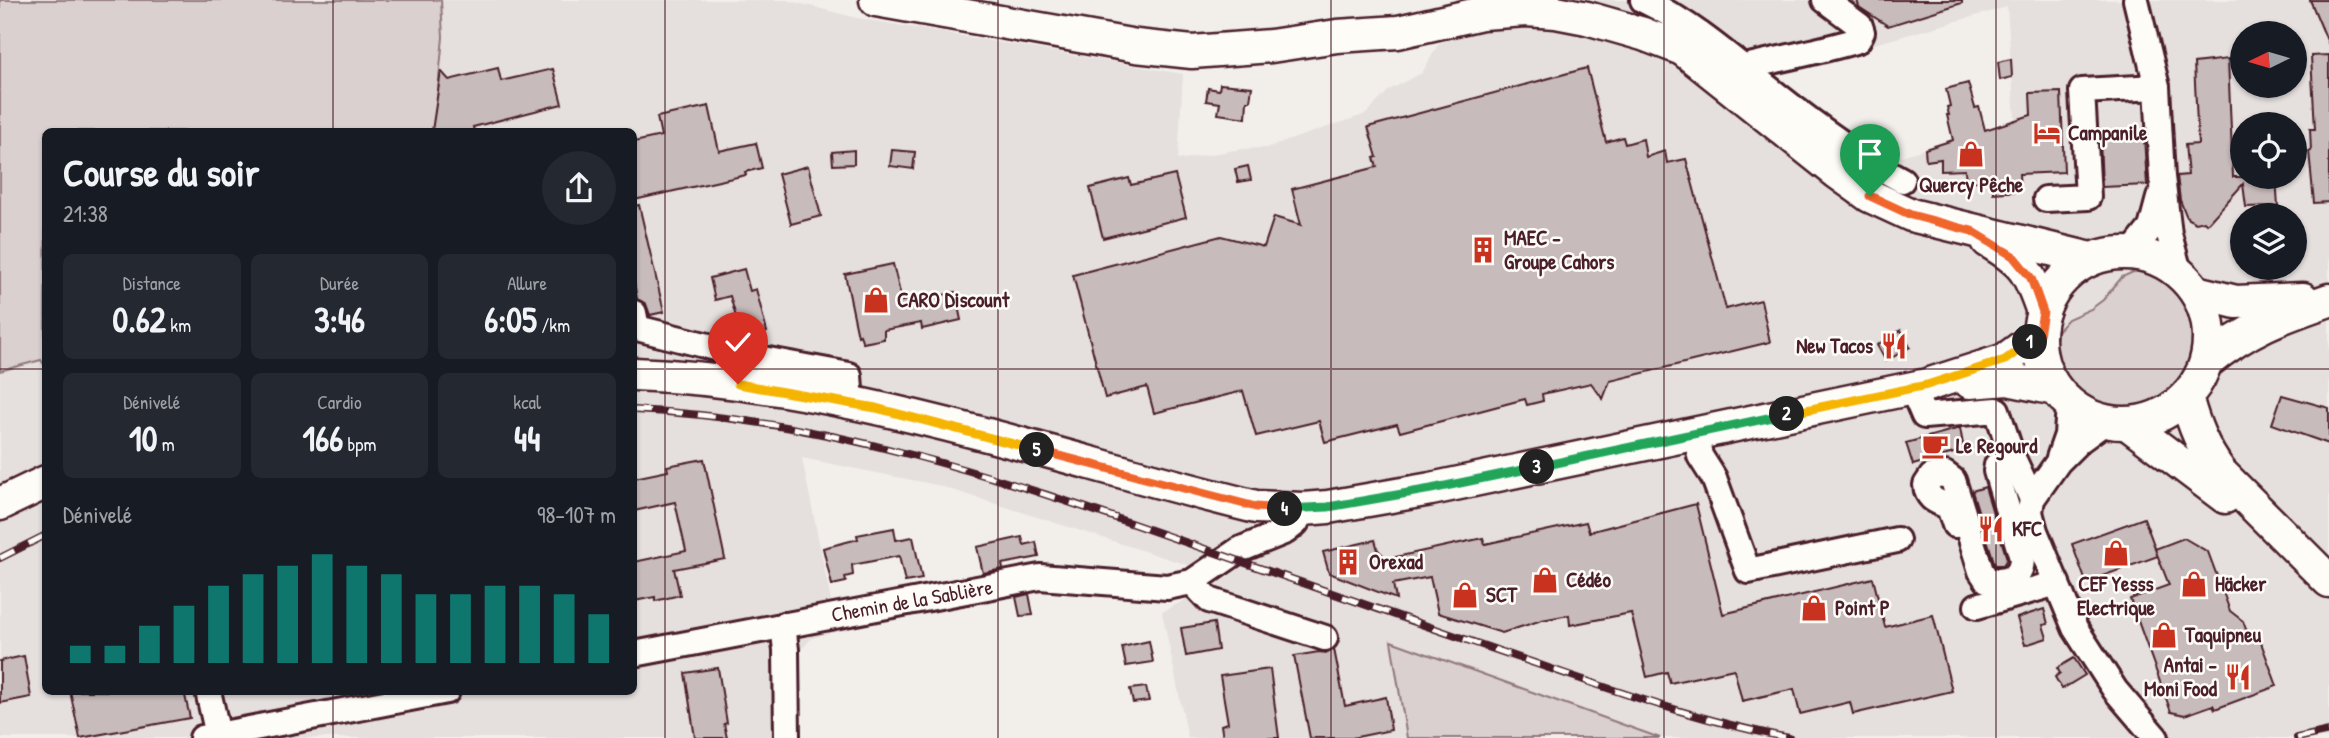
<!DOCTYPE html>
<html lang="fr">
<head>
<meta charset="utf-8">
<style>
	:root { --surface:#171b24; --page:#242831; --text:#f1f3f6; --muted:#9ea1a6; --accent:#0f766e }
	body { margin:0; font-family:"Patrick Hand",sans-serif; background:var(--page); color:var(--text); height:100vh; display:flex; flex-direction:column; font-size:26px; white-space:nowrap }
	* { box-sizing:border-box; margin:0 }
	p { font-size:23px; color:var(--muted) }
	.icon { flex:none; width:38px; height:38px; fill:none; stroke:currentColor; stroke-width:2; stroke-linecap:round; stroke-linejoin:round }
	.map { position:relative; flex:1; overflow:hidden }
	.side { position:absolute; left:42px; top:128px; width:595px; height:567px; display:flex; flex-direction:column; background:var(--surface); border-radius:10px; box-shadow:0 2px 5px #0004 }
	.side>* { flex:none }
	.needle { width:46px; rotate:265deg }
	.controls { position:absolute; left:2230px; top:21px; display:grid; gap:14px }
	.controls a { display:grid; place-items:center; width:77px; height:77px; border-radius:50%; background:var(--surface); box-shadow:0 2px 5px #0004; font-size:35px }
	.pin { position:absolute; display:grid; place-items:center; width:60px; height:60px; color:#fff; margin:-72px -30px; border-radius:50% 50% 50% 0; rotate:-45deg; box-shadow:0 0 7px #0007 }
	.pin .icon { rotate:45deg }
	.km { position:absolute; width:35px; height:35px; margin:-18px; border-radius:50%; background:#222; color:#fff; font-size:19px; line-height:35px; text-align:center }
	.round { display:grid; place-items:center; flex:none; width:74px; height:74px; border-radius:37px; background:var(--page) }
	.overview { display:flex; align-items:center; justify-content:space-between; height:119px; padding:0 21px }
	h1 { font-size:38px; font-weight:700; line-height:52px }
	.figures { display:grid; grid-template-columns:repeat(3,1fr); gap:10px; height:119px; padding:7px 21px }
	.figures div { display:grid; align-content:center; border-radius:10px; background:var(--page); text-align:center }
	.figures b { font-size:35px; font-weight:700 }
	.figures small { font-size:19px; font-weight:400 }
	.figures p { font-size:19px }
	.chart { height:196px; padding:14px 21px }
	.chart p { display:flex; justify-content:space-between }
	.chart svg { width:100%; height:126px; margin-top:7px; stroke:var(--accent); stroke-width:6 }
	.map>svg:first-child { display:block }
	.built { fill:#e5dfdd; fill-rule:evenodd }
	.green { fill:#d9d0cf; stroke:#92787d; stroke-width:2 }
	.building { fill:#c8bbbb; stroke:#4a1f2b; stroke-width:2 }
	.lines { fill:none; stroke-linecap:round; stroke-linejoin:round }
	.minor-casing { stroke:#4a1f2b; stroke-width:30 }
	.major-casing { stroke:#4a1f2b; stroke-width:37 }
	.minor { stroke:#fdfcf7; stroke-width:24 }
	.major { stroke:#fdfcf7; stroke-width:32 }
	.rail-casing { stroke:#4a1f2b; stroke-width:8 }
	.rail { stroke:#fdfcf7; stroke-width:5; stroke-dasharray:16; stroke-linecap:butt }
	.split-1-casing { stroke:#fff; stroke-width:14 }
	.split-2-casing { stroke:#fff; stroke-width:14 }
	.split-3-casing { stroke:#fff; stroke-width:14 }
	.split-4-casing { stroke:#fff; stroke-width:14 }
	.split-5-casing { stroke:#fff; stroke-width:14 }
	.split-6-casing { stroke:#fff; stroke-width:14 }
	.split-1 { stroke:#f0652b; stroke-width:9 }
	.split-2 { stroke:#f5b400; stroke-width:9 }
	.split-3 { stroke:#22a559; stroke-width:9 }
	.split-4 { stroke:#22a559; stroke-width:9 }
	.split-5 { stroke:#f0652b; stroke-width:9 }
	.split-6 { stroke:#f5b400; stroke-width:9 }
	.grid { fill:none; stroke:#4a1f2b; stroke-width:2; stroke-opacity:0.55 }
	.labels { text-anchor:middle; stroke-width:5; stroke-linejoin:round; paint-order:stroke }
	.poi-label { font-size:21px; font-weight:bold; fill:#4a1f2b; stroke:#fdfcf7; text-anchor:start }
	.street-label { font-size:21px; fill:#4a1f2b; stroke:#fdfcf7 }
</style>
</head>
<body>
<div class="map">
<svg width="2329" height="738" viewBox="0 0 2329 738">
	<rect width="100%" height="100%" fill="#f2efeb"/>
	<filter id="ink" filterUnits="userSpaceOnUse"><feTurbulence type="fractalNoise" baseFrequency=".0143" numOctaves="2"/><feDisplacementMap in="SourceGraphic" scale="14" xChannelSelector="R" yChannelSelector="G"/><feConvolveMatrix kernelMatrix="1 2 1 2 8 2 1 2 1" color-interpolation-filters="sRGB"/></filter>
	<g filter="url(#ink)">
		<!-- built -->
		<path class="built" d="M 441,0 L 786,0 L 857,18 L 1183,74 L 1178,160 L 1241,149 L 1266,148 L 1366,114 L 1389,90 L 1422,73 L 1439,43 L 1576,4 L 1577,0 L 2329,0 L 2329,738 L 1660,738 L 1391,641 L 1407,738 L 1188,738 L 1162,612 L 1223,580 L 1257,557 L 1225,544 L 1191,566 L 937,485 L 802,458 L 837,631 L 812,638 L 798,653 L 777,654 L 777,738 L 0,738 L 0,371 L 41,360 L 46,367 L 46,691 L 634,691 L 634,131 L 434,131 L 443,37 ZM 2007,7 L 2015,120 L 1886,161 L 1861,193 L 1732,84 ZM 2242,33 L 2294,33 L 2294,86 L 2242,86 ZM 2242,124 L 2294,124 L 2294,177 L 2242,177 ZM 2242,215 L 2294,215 L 2294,268 L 2242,268 Z"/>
		<!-- green -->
		<g class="green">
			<polygon points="0,0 441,0 443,37 434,131 46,131 45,366 41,360 0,371"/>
			<path d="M 2142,268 C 2168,278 2188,295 2196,323 C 2224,424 2059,463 2046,343 L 2068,319 L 2091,309 L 2103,300 L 2122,277 Z"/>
			<polygon points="1391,641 1660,738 1407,738"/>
		</g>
		<!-- building -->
		<g class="building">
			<polygon points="1857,0 1962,0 1962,3 1888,26 1859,7"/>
			<polygon points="2310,0 2329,0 2329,45"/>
			<polygon points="2329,55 2329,202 2314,203 2309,151 2311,151 2310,129 2315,129 2311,56"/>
			<polygon points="2011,59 2012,77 2000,80 1998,62"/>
			<polygon points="2228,59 2233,177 2276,177 2278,206 2246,207 2243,184 2207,224 2204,221 2196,223 2188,219 2186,215 2180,200 2177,176 2188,175 2185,145 2198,144 2194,63"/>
			<polygon points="498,68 501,81 553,69 562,104 473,127 474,131 432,131 441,71 449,80"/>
			<polygon points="1587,68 1606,142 1623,137 1625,144 1643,139 1646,157 1665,151 1667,163 1686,159 1726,309 1761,300 1770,342 1610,381 1603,399 1591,383 1542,394 1543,401 1527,405 1525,399 1400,432 1397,424 1325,442 1319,421 1256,436 1243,391 1154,413 1147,387 1105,398 1073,275 1221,236 1264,247 1274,217 1301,225 1292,189 1377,167 1374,158 1377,157 1368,127"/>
			<polygon points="1968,83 1975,108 1979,107 1985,130 2031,115 2030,93 2061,92 2064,172 2019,174 2020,191 1993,193 1992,180 1966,182 1965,170 1941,171 1941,159 1926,161 1925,149 1953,140 1947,115 1949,115 1947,107 1950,106 1946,89"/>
			<polygon points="1220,84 1252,87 1250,101 1247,101 1246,118 1218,114 1220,103 1206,101 1208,88 1219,90"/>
			<polygon points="709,106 719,151 756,143 762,168 745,172 746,175 634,200 634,142 661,136 657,117"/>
			<polygon points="2144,137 2147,185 2102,187 2100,139"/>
			<polygon points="854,150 854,164 833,165 832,152"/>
			<polygon points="892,150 915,152 913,169 890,166"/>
			<polygon points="808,166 821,216 791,224 778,174"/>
			<polygon points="1248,166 1251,180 1238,182 1235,169"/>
			<polygon points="1175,175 1186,217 1103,238 1090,188 1129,178 1131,185"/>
			<polygon points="639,205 664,312 650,315 646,304 637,299 634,282 634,206"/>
			<polygon points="893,264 902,301 926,296 927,299 955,292 961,320 922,329 921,323 884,330 884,339 863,343 860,335 858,336 845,274"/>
			<polygon points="744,269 750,291 756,289 767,332 742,338 730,296 715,300 710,278"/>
			<polygon points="1901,330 1910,347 1886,361 1877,345"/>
			<polygon points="2282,395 2329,408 2329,444 2272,424"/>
			<polygon points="1960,428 1964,450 1913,465 1906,443"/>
			<polygon points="704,459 725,559 674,569 680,595 655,601 655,597 634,601 634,562 686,551 675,502 634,511 634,478 668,471 667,466"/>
			<polygon points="1985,487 2007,559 2003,565 1995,565 1972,491"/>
			<polygon points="1696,504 1723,614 1873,578 1885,627 1933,615 1952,691 1853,714 1850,702 1800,714 1794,689 1742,701 1734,669 1670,683 1667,672 1647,677 1631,613 1570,625 1569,615 1542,620 1502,633 1438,613 1430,577 1393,584 1396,599 1329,573 1323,552 1375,540 1378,550 1387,559 1483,538 1485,544 1586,522 1589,532"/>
			<polygon points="2144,518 2158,556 2086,582 2072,544"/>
			<polygon points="894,528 896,540 913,537 922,579 905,582 899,556 852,565 853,575 845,577 846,582 832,585 823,548 858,539 857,535"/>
			<polygon points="1022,537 1024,545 1036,542 1039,557 1002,564 1003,569 983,573 977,547"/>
			<polygon points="2184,538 2208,552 2230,611 2243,621 2248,635 2257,632 2277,686 2215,709 2213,705 2185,715 2171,712 2130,599 2169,585 2155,549"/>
			<polygon points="1029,594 1033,615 1020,616 1016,597"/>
			<polygon points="2044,609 2048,624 2043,625 2047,638 2025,645 2017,618"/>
			<polygon points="1214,623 1218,650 1186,656 1181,628"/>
			<polygon points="1149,641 1153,662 1126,666 1122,647"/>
			<polygon points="1334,649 1345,706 1386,697 1391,730 1352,738 1310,738 1294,656 1319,652 1327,653"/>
			<polygon points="24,656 31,697 0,703 0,661"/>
			<polygon points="2074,658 2085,675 2062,689 2055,677 2060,673 2057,668"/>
			<polygon points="718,668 727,723 724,724 727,738 695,738 685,673"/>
			<polygon points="1270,669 1279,738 1223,738 1221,725 1228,723 1220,676"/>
			<polygon points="1146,687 1149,701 1133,703 1130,689"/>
			<polygon points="70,691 184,691 190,718 80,738"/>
		</g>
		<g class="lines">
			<!-- minor casing -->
			<g class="minor-casing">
				<g id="minor">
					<path d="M 1643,0 C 1700,27 1746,72 1795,109 C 1829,135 1864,160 1902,180"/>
					<polyline points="2136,0 2157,87 2162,177 2169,234 2179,272"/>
					<path d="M 1745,67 C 1783,58 1821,51 1858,40 L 1862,32 L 1860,26 L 1825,0"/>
					<polyline points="2046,199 2088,197 2082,91 2157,87"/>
					<polyline points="2131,253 2151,228 2159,198"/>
					<polyline points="634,313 637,328 752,357 849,375 851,403"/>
					<polyline points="1912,388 1924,416 1997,410 2012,456 2032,499"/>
					<polyline points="2105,422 2079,441 2058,462 2032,499 2030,512 2035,531 2075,628 2115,690 2156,738"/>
					<polyline points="1696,433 1700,456 1714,478 1748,571 1897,540"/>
					<polyline points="2059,458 2067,435 2069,404"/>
					<path d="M 1955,525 L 1949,507 C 1936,501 1927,499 1926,485 L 1932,476 L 1945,474 L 1953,480 L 1981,571 L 1987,580 C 2006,583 2022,579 2022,558 L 1996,471 L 1997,465 L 2012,456"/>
					<polyline points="1192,582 1209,600 1325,638"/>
					<polyline points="1977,606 2057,583"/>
					<polyline points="783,625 786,650 787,738"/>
					<polyline points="634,654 1040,577 1167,587 1192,582 1239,550 1286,531 1296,523 1303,509"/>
					<polyline points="208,691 218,735"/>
					<polyline points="202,738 447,691"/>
				</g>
			</g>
			<!-- major casing -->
			<g class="major-casing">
				<g id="major">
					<polyline points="876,0 1136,46 1192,52 1271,46 1337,36 1398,32 1482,13 1526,10 1556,12 1587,18 1643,34 1685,50"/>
					<polyline points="1670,39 1838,173 1870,196 1911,215 2091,259"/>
					<path d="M 1988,241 C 2025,263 2029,271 2043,312"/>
					<circle cx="2124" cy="338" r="85"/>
					<polyline points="2196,292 2236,302 2303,299"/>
					<path d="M 2207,362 C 2248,328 2280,317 2329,300"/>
					<path d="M 634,374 C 846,382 1051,457 1256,507 L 1303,509 L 1328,507 L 1431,489 L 1927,385 L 2005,360 L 2039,335"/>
					<polyline points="1970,382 2008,379 2055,389"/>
					<path d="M 2186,397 C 2194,426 2203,449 2221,473 L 2329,581"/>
					<polyline points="2128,424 2225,497"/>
					<polyline points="0,504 46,482"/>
				</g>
			</g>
			<!-- minor -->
			<use href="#minor" class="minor"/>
			<!-- major -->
			<use href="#major" class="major"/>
			<!-- rail casing -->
			<g class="rail-casing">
				<g id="rail">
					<path d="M 634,410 C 822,418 1003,478 1179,540 C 1289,578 1400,617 1511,655 C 1602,686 1694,720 1789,738"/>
					<polyline points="0,558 46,535"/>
					<polyline points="2297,738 2329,731"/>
				</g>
			</g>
			<!-- rail -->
			<use href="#rail" class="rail"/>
		</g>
	</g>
	<g class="lines" filter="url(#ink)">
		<!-- split-1 casing -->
		<g class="split-1-casing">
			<polyline id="split-1" points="1870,196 1911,215 1972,231 2013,256 2031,278 2043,312 2039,335 2030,342"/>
		</g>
		<!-- split-2 casing -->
		<g class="split-2-casing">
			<polyline id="split-2" points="1787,414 1927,385 2005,360 2030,342"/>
		</g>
		<!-- split-3 casing -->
		<g class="split-3-casing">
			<polyline id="split-3" points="1537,467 1787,414"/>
		</g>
		<!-- split-4 casing -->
		<g class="split-4-casing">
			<polyline id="split-4" points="1285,509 1328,507 1431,489 1537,467"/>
		</g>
		<!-- split-5 casing -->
		<g class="split-5-casing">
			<polyline id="split-5" points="1037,450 1256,507 1285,509"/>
		</g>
		<!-- split-6 casing -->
		<g class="split-6-casing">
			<polyline id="split-6" points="738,384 876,408 1037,450"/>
		</g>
		<!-- split-1 -->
		<use href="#split-1" class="split-1"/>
		<!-- split-2 -->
		<use href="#split-2" class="split-2"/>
		<!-- split-3 -->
		<use href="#split-3" class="split-3"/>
		<!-- split-4 -->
		<use href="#split-4" class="split-4"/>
		<!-- split-5 -->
		<use href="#split-5" class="split-5"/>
		<!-- split-6 -->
		<use href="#split-6" class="split-6"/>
	</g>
	<!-- grid -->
	<path class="grid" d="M 333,0 L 333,131M 665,0 L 665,738M 998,0 L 998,738M 1331,0 L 1331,738M 1664,0 L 1664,738M 1996,0 L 1996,738M 0,369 L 46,369M 634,369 L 2329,369M 333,691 L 333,738"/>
	<!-- icons -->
	<defs>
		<g id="hotel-bare" transform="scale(2.1)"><path d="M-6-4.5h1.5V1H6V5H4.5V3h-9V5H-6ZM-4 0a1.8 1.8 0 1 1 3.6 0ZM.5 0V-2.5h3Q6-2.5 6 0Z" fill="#c8321e" stroke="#fdfcf7" stroke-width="2.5" paint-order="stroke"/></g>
		<g id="shop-bare" transform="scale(2.1)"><path d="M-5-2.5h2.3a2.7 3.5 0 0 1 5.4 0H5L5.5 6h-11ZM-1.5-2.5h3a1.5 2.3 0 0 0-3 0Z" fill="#c8321e" stroke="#fdfcf7" stroke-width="2.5" paint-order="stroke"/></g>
		<g id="building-bare" transform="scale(2.1)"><path d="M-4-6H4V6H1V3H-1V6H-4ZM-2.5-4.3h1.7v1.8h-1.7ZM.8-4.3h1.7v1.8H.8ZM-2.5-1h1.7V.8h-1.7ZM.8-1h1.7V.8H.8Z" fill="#c8321e" stroke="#fdfcf7" stroke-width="2.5" paint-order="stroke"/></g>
		<g id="restaurant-bare" transform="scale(2.1)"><path d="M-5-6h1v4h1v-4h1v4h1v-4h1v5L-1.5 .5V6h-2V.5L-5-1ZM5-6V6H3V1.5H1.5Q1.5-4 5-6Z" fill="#c8321e" stroke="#fdfcf7" stroke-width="2.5" paint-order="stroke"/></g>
		<g id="cafe-bare" transform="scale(2.1)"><path d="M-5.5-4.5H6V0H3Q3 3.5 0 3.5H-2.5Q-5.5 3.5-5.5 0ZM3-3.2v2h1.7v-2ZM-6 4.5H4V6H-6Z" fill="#c8321e" stroke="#fdfcf7" stroke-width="2.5" paint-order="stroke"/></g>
	</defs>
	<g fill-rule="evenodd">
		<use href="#hotel-bare" x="2047" y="133"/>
		<use href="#shop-bare" x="1971" y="154"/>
		<use href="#building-bare" x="1483" y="250"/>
		<use href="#shop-bare" x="876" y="300"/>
		<use href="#restaurant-bare" x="1894" y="346"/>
		<use href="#cafe-bare" x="1935" y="446"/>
		<use href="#restaurant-bare" x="1991" y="529"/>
		<use href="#shop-bare" x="2116" y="553"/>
		<use href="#building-bare" x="1348" y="562"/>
		<use href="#shop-bare" x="1545" y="580"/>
		<use href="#shop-bare" x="2194" y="584"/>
		<use href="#shop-bare" x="1465" y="595"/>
		<use href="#shop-bare" x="1814" y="608"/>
		<use href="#shop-bare" x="2164" y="635"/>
		<use href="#restaurant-bare" x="2238" y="677"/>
	</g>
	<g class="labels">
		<!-- poi labels -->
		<g class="poi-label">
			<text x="2068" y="140">Campanile</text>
			<text x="1971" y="192" text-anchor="middle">Quercy Pêche</text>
			<text x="1504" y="245">MAEC -<tspan x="1504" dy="24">Groupe Cahors</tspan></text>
			<text x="897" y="307">CARO Discount</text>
			<text x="1873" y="353" text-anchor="end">New Tacos</text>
			<text x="1956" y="453">Le Regourd</text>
			<text x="2012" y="536">KFC</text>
			<text x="1369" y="569">Orexad</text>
			<text x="1566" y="587">Cédéo</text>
			<text x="2116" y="591" text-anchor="middle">CEF Yesss<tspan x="2116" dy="24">Electrique</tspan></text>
			<text x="2215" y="591">Häcker</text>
			<text x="1486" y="602">SCT</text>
			<text x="1835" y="615">Point P</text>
			<text x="2185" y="642">Taquipneu</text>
			<text x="2217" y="672" text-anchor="end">Antai -<tspan x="2217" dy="24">Moni Food</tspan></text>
		</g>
		<!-- street labels -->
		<g class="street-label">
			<text transform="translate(912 601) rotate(-10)" y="7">Chemin de la Sablière</text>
		</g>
	</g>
</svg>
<div class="controls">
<a><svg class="needle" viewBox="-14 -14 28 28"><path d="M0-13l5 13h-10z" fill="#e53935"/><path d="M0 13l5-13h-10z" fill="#9ea1a6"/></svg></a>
<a><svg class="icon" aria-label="locate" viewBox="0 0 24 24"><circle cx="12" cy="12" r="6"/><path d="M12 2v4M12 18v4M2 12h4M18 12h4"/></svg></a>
<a><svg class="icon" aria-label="layers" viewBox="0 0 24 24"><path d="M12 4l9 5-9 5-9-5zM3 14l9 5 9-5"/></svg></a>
</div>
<div class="pin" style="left:1870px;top:196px;background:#1e9e55"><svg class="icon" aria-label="arrive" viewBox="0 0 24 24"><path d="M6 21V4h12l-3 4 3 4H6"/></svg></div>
<div class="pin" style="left:738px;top:384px;background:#d93025"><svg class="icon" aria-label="check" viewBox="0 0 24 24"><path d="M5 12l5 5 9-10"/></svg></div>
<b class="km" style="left:2030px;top:342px">1</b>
<b class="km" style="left:1787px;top:414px">2</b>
<b class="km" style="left:1537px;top:467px">3</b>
<b class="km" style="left:1285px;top:509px">4</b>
<b class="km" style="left:1037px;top:450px">5</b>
<section class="side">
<div class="overview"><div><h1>Course du soir</h1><p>21:38</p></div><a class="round"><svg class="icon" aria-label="share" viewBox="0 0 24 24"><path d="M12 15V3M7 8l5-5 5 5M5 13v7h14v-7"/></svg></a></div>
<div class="figures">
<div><p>Distance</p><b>0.62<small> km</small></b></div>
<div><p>Durée</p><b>3:46</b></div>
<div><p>Allure</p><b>6:05<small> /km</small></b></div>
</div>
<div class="figures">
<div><p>Dénivelé</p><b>10<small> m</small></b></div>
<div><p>Cardio</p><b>166<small> bpm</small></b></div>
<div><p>kcal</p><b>44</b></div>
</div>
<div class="chart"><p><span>Dénivelé</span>98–107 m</p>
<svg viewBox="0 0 160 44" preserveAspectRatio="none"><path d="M5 44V38M15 44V38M25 44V31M35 44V24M45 44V17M55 44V13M65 44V10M75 44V6M85 44V10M95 44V13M105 44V20M115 44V20M125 44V17M135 44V17M145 44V20M155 44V27"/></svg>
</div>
</section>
</div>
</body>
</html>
